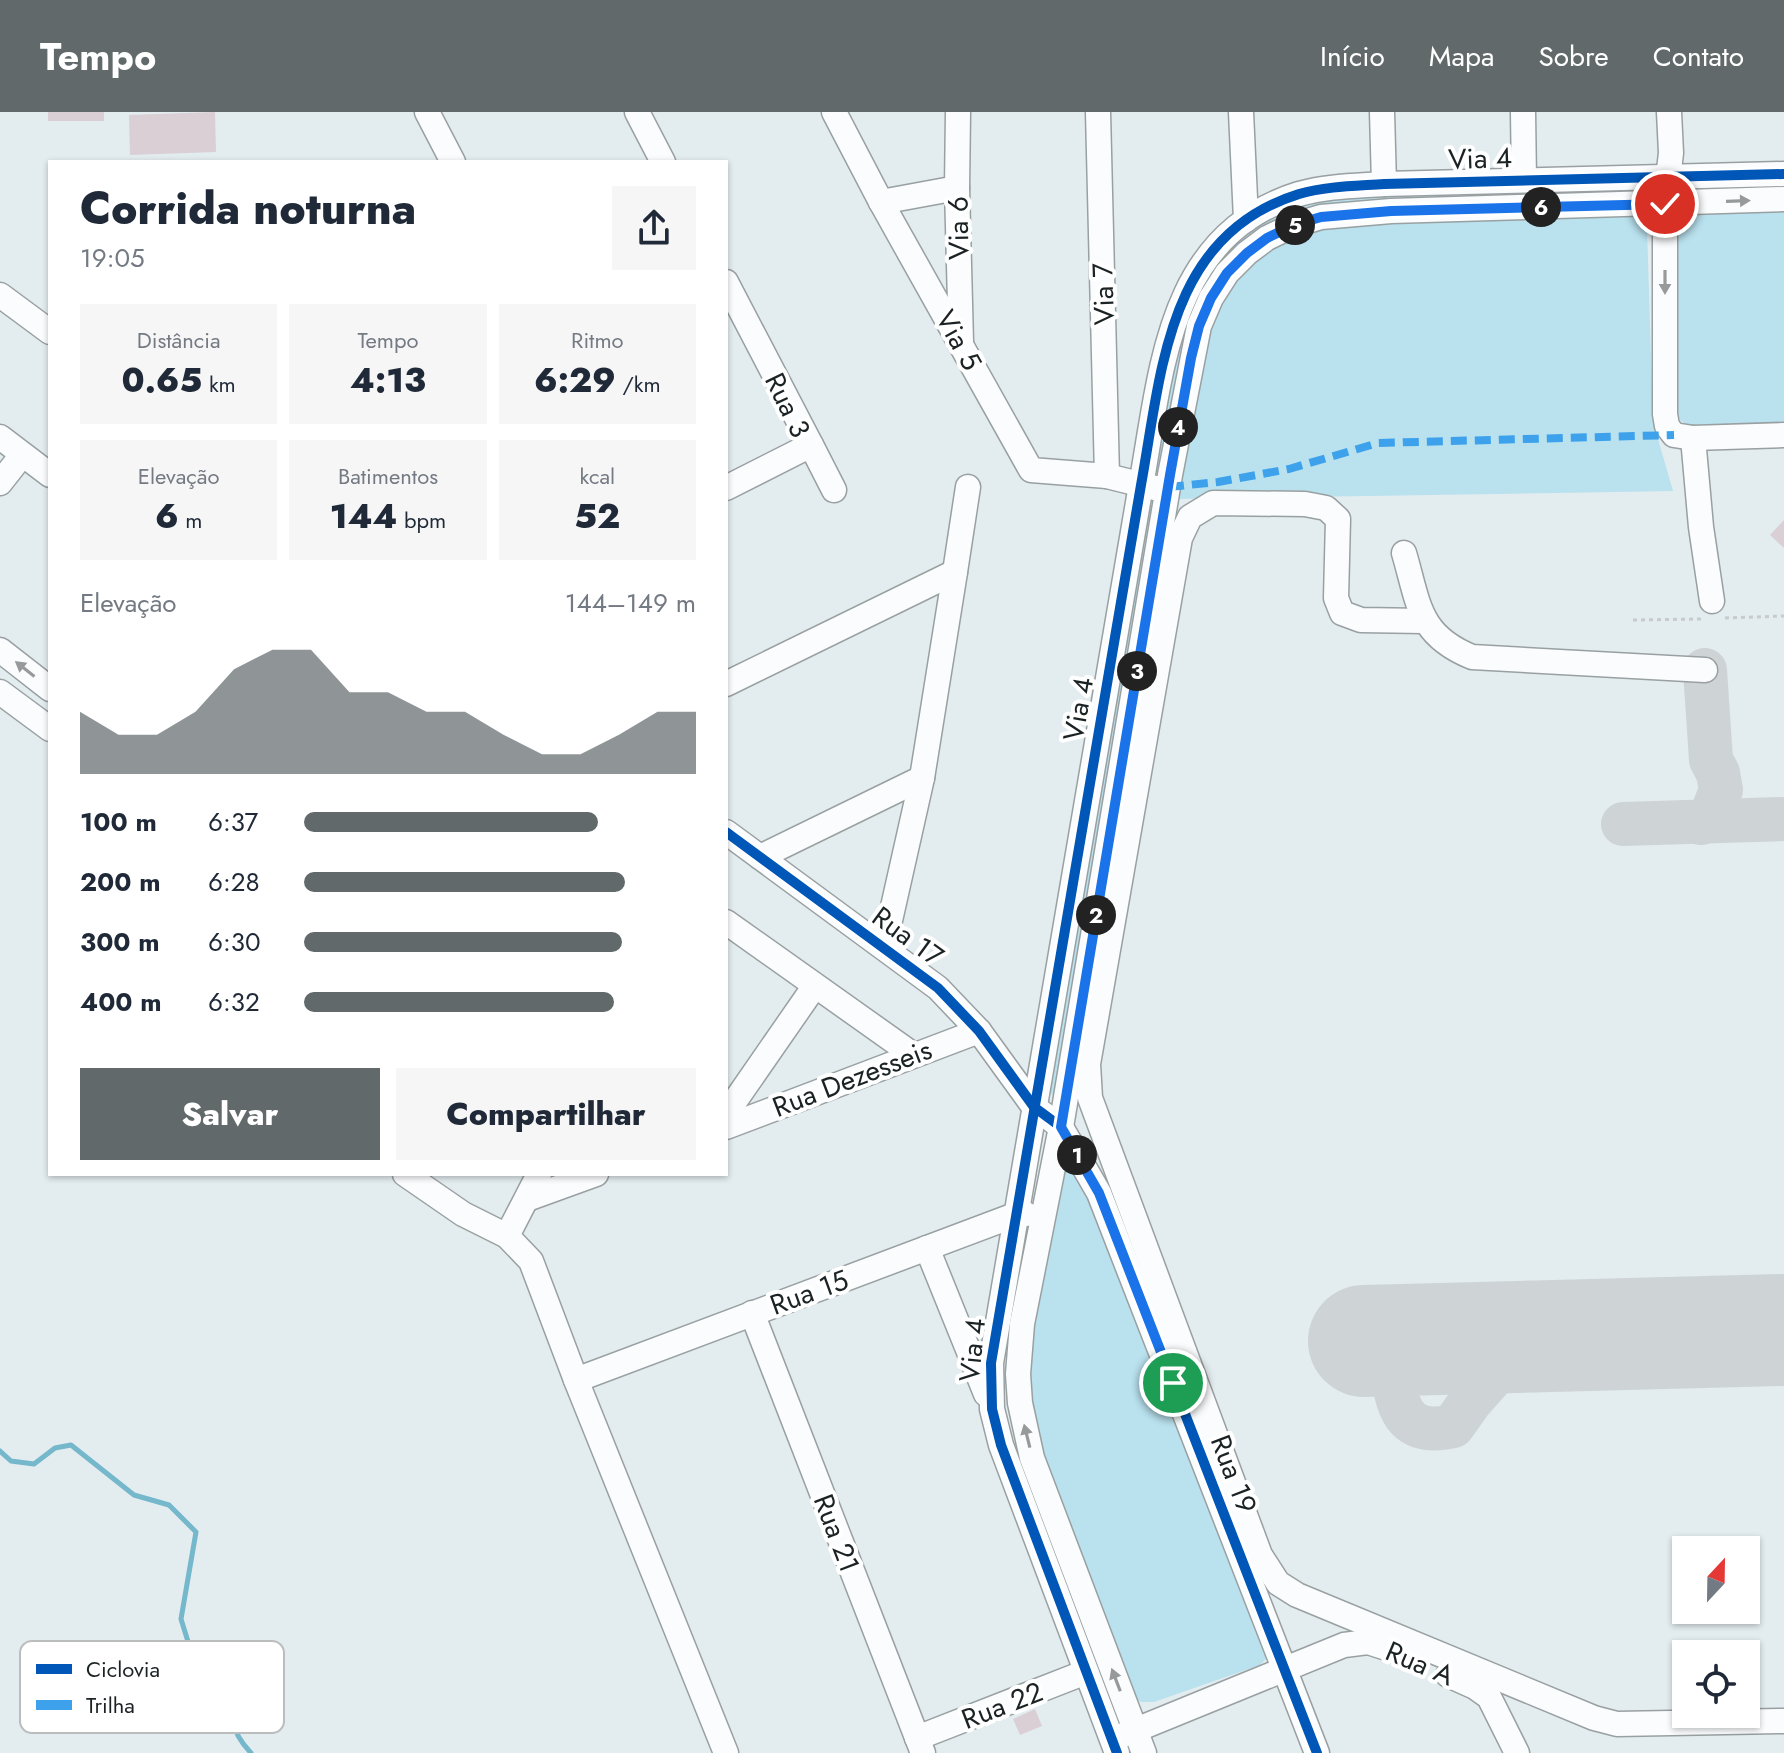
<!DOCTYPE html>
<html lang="pt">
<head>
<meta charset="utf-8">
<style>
	:root { --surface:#fff; --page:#f6f6f7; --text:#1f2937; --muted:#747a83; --accent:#61696b }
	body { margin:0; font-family:Jost,sans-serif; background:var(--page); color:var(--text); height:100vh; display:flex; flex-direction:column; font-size:30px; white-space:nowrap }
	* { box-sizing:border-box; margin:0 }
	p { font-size:26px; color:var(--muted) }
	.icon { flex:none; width:44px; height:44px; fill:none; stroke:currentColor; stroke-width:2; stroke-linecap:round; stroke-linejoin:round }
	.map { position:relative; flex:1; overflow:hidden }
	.panel { position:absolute; left:48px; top:48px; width:680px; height:1016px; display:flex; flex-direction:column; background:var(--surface); border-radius:0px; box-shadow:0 2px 6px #0004 }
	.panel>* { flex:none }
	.needle { width:52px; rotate:22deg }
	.fabs { position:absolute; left:1672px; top:1424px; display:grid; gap:16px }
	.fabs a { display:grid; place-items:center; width:88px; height:88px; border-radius:0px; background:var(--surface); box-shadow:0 2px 6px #0004; font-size:40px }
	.pin { position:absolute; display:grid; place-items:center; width:68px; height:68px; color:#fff; margin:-34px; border:4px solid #fff; border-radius:50%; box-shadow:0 2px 8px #0007 }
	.km { position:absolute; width:40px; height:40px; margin:-20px; border-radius:50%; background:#222; color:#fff; font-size:22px; line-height:40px; text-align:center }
	.round { display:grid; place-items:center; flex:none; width:84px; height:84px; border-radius:0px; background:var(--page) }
	.headline { display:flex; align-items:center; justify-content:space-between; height:136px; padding:0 32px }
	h1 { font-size:44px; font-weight:800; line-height:60px }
	.stats { display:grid; grid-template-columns:repeat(3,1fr); gap:12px; height:136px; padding:8px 32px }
	.stats div { display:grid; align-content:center; border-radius:0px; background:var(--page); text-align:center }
	.stats b { font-size:34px; font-weight:800 }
	.stats small { font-size:22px; font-weight:400 }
	.stats p { font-size:22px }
	.chart { height:224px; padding:16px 32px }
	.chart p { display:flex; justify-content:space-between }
	.chart svg { width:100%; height:144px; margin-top:8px; fill:var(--accent); opacity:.7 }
	.primary-button { display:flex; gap:16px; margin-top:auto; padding:16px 32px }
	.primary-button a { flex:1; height:92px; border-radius:0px; background:var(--accent); color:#fff; font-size:32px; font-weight:800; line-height:92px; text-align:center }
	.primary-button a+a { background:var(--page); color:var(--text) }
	ul { padding:0 32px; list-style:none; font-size:26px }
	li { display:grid; grid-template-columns:128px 96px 1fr; align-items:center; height:60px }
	li i { height:20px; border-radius:10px; background:var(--accent) }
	header { display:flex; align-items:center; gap:48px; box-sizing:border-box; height:112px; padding:0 40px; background:var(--accent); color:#fff }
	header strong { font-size:38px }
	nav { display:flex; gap:44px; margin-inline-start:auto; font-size:28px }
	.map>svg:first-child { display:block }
	.green { fill:#b9e1ee }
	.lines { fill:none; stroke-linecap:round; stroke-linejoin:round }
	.stream { stroke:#75b7cb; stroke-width:5 }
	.taxiway { stroke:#ced4d6; stroke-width:44 }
	.runway { stroke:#ced4d6; stroke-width:112 }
	.building { fill:#dacfd4 }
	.minor-casing { stroke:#99a0a2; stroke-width:27 }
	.path { stroke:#c7cbcc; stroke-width:3; stroke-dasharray:4 4; stroke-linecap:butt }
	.minor { stroke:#fbfcfd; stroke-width:24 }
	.quiet { stroke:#3da2eb; stroke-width:8; stroke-dasharray:16 8; stroke-linecap:butt }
	.cycleway-casing { stroke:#fff; stroke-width:15 }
	.cycleway { stroke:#0057b8; stroke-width:10 }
	.oneway { fill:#969a9b }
	.route-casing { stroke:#fff; stroke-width:16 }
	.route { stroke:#1a73e8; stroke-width:10 }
	.labels { text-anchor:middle; stroke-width:8; stroke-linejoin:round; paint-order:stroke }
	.street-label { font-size:28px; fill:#1b2224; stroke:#fff }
	.key { fill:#fff; stroke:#bbbdbd; stroke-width:2 }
	.key-label { font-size:22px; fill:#1b2224 }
</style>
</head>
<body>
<header>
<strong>Tempo</strong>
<nav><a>Início</a><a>Mapa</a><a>Sobre</a><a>Contato</a></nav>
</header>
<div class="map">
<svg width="1784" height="1641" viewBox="0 0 1784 1641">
	<rect width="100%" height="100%" fill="#e3ecef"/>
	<!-- green -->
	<g class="green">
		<polygon points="1649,75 1648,83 1365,92 1224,151 1160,361 1155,361 1173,239 1214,149 1265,105 1326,85"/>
		<polygon points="1784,96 1784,314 1695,318 1680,308 1677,299 1672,114 1678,100"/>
		<polygon points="1640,102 1647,117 1653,310 1673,379 1179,387 1201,245 1221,186 1252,148 1295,123 1344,111"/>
		<polygon points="1151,393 1155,395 1056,979 1054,983 1046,981 1147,394"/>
		<polygon points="1061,1045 1074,1054 1084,1069 1267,1546 1260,1553 1154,1590 1141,1590 1133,1586 1037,1330 1030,1300 1028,1231"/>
	</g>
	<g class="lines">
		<!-- stream -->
		<path class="stream" d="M 0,1339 L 11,1349 L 34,1352 L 55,1336 L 71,1333 L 134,1383 L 169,1393 L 196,1420 L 181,1507 L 190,1536 L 226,1556 L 238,1570 C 231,1603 227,1615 251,1641"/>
		<!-- taxiway -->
		<g class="taxiway">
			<polyline points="1701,711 1712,701 1721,678 1718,661 1711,648 1705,558"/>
			<polyline points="1623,712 1784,707"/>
			<path d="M 1390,1228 C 1395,1273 1390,1329 1453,1314 L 1470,1290 L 1501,1255 L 1557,1224"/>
		</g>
		<!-- runway -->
		<polyline class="runway" points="1364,1229 1784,1218"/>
	</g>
	<!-- building -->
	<g class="building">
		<rect x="48" y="0" width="56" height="9"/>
		<polygon points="215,0 216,40 130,43 129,3"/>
		<polygon points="1784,408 1784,436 1770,423"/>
		<polygon points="1035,1597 1042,1614 1020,1623 1013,1607"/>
	</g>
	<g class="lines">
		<!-- minor casing -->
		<g class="minor-casing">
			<g id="minor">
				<polyline points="427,0 453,50"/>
				<polyline points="637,0 663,50"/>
				<polyline points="834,0 881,90 1031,358 1107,364 1155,376"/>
				<polyline points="958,0 957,76 961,230"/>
				<polyline points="1098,0 1107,364"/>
				<polyline points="1241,0 1246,108"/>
				<polyline points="1382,0 1384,72"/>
				<polyline points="1523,0 1524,68"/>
				<polyline points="1669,0 1671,41 1665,92 1665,302 1667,314 1674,323 1693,326 1784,323"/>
				<polyline points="881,90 957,76"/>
				<polyline points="726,170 811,333 726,376"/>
				<polyline points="0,183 50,220"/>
				<polyline points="0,325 50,363"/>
				<polyline points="1693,326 1701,415 1712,489"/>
				<polyline points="811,333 834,378"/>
				<polyline points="0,371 22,343"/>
				<path d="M 1404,441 C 1419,492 1418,523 1472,545 L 1705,558"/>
				<polyline points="955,460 968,375"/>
				<polyline points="1424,509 1361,508 1342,501 1336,486 1338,407 1326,396 1305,392 1213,391 1190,405 1180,426 1088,952 1090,986 1260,1443 1278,1471 1297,1483 1594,1606 1617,1612 1784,1609"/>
				<polyline points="0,538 50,577"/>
				<polyline points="726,572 955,460 922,666 884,835"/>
				<polyline points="0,580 50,617"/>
				<polyline points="726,720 938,876 979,919 1034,995 1061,1015 1099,1081 1317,1641"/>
				<polyline points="760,745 922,666"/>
				<polyline points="726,810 912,942"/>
				<polyline points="726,1002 814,875"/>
				<polyline points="726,1015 979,919"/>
				<polyline points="405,1062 463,1102 507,1124"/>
				<polyline points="539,1062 507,1124 531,1149 576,1268"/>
				<polyline points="527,1087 596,1062"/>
				<polyline points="927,1136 986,1282"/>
				<polyline points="752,1201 923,1641"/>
				<polyline points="1448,1563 1475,1575 1489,1585 1517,1641"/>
				<polyline points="1121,1624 1344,1533 1368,1530 1396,1539"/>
				<polyline points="917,1626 1086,1560"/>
				<polyline points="726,1641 576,1268 1015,1103 1026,1102"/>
				<path d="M 1117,1641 L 1001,1333 L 992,1297 L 991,1251 L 1141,373 C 1162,258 1167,123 1299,82 C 1327,74 1356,74 1384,72 L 1784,62"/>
				<polyline points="1144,1641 1032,1346 1020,1291 1018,1262 1022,1212 1061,1015 1170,363 1199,214 1211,186 1227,161 1247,141 1267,126 1294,113 1321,105 1391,99 1784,87"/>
			</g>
		</g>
		<!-- path -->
		<g class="path">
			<polyline points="1725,506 1784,504"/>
			<polyline points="1633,508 1701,507"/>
		</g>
		<!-- minor -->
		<use href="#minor" class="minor"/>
		<!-- quiet -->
		<polyline class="quiet" points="1168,375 1218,370 1289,357 1378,331 1674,323"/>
		<!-- cycleway casing -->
		<g class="cycleway-casing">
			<g id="cycleway">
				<polyline points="726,720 938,876 979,919 1034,995 1061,1015 1099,1081 1317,1641"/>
				<path d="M 1117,1641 L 1001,1333 L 992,1297 L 991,1251 L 1141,373 C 1162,258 1167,123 1299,82 C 1327,74 1356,74 1384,72 L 1784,62"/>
			</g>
		</g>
		<!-- cycleway -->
		<use href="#cycleway" class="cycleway"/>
	</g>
	<!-- one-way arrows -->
	<defs><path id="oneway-solid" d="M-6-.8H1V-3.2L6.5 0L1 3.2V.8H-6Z" transform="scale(2)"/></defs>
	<g class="oneway">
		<use href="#oneway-solid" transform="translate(1738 89) rotate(-2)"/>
		<use href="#oneway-solid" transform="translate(1665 170) rotate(90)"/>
		<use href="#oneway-solid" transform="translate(25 557) rotate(-142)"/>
		<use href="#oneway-solid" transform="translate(1027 1324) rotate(-104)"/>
		<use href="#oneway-solid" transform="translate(1116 1568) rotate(-111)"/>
	</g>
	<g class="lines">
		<!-- route casing -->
		<g class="route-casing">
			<polyline id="route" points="1173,1271 1099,1081 1061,1015 1170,363 1191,246 1199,214 1211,186 1227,161 1247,141 1267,126 1294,113 1321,105 1391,99 1665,92"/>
		</g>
		<!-- route -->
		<use href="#route" class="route"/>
	</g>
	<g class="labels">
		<!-- street labels -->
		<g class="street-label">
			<text transform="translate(1480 46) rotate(-2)" y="10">Via 4</text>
			<text transform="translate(958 116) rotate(-91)" y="10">Via 6</text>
			<text transform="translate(1103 182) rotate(-92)" y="10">Via 7</text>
			<text transform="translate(959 228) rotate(61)" y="10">Via 5</text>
			<text transform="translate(788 293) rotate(64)" y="10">Rua 3</text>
			<text transform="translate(1078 597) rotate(-80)" y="10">Via 4</text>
			<text transform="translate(908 824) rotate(36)" y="10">Rua 17</text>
			<text transform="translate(852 966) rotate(-21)" y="10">Rua Dezesseis</text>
			<text transform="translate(809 1180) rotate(-20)" y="10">Rua 15</text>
			<text transform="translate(972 1238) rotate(-84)" y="10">Via 4</text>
			<text transform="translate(1234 1362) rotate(69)" y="10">Rua 19</text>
			<text transform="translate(837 1421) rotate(69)" y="10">Rua 21</text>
			<text transform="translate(1420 1551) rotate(23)" y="10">Rua A</text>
			<text transform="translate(1002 1593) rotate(-21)" y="10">Rua 22</text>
		</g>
	</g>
	<!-- legend -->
	<rect x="20" y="1529" width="264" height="92" rx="12" class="key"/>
	<rect x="36" y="1552" width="36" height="10" fill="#0057b8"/>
	<rect x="36" y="1588" width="36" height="10" fill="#3da2eb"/>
	<g class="key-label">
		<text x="86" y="1565">Ciclovia</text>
		<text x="86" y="1601">Trilha</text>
	</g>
</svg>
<div class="fabs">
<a><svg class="needle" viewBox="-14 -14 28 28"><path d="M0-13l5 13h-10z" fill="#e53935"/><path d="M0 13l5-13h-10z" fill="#747a83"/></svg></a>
<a><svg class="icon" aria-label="locate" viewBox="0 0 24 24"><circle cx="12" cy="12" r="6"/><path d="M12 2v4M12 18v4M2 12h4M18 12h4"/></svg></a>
</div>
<div class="pin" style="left:1173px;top:1271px;background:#1e9e55"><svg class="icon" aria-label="arrive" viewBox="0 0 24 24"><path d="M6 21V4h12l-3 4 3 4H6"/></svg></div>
<div class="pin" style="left:1665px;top:92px;background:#d93025"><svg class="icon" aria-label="check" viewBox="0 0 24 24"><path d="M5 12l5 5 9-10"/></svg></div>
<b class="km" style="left:1077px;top:1043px">1</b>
<b class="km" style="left:1096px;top:803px">2</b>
<b class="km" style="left:1137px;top:559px">3</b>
<b class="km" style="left:1178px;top:315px">4</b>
<b class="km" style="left:1295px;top:113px">5</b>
<b class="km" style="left:1541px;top:95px">6</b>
<section class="panel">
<div class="headline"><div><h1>Corrida noturna</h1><p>19:05</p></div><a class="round"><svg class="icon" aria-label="share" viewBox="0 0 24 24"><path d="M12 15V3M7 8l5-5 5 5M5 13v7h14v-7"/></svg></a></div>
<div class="stats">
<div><p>Distância</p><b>0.65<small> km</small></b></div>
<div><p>Tempo</p><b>4:13</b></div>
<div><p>Ritmo</p><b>6:29<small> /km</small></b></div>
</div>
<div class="stats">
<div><p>Elevação</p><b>6<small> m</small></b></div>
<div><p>Batimentos</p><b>144<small> bpm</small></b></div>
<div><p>kcal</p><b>52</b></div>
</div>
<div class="chart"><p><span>Elevação</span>144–149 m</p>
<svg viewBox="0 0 160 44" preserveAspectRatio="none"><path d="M0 44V25L10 32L20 32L30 25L40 12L50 6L60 6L70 19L80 19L90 25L100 25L110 32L120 38L130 38L140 32L150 25L160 25V44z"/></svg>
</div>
<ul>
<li><b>100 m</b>6:37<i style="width:75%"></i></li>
<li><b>200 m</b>6:28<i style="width:82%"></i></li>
<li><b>300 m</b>6:30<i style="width:81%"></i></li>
<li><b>400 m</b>6:32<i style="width:79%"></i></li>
</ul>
<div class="primary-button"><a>Salvar</a><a>Compartilhar</a></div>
</section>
</div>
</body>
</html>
